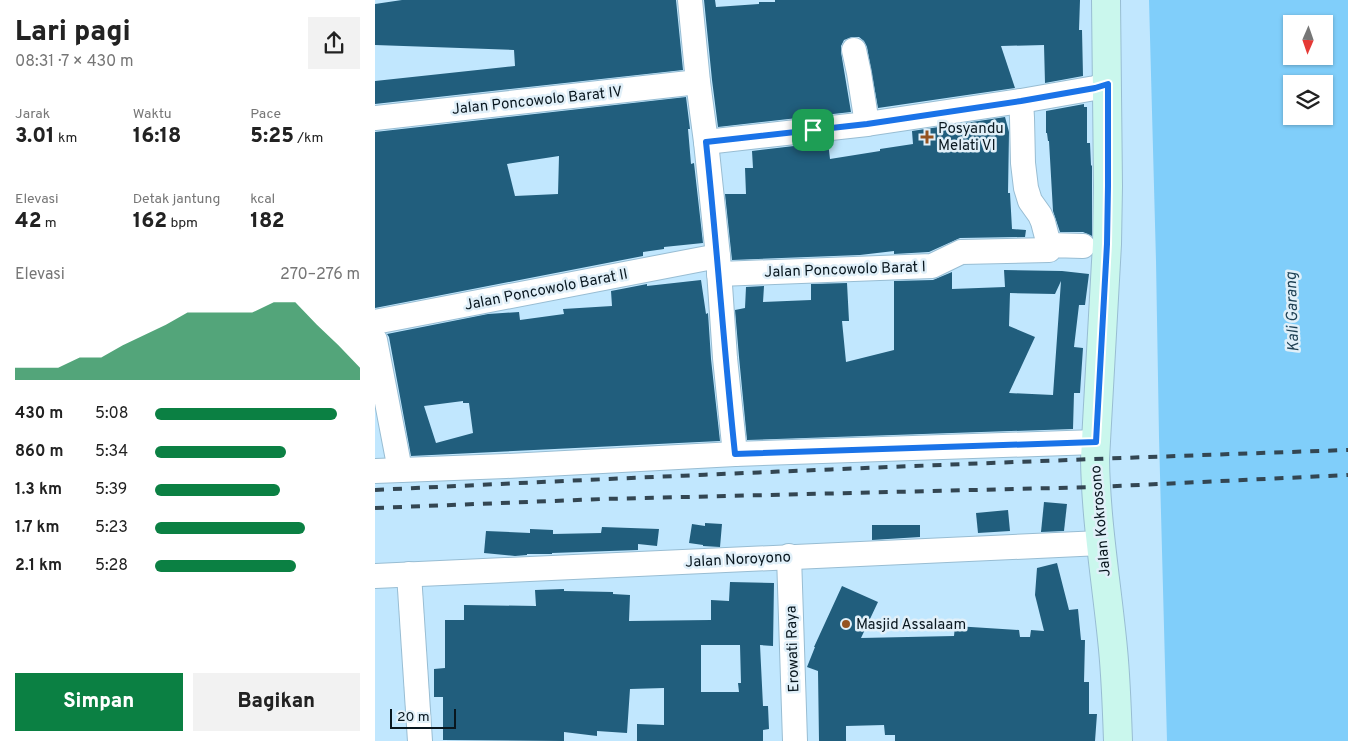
<!DOCTYPE html>
<html lang="id">
<head>
<meta charset="utf-8">
<style>
	:root { --surface:#fff; --page:#f2f2f2; --text:#222; --muted:#767676; --accent:#0b8043 }
	body { margin:0; font-family:Overpass,sans-serif; background:var(--page); color:var(--text); height:100vh; display:flex; flex-direction:column; font-size:19px; white-space:nowrap }
	* { box-sizing:border-box; margin:0 }
	p { font-size:16px; color:var(--muted) }
	.icon { flex:none; width:28px; height:28px; fill:none; stroke:currentColor; stroke-width:2; stroke-linecap:round; stroke-linejoin:round }
	.map { position:relative; flex:1; overflow:hidden }
	.sheet { display:flex; flex-direction:column; background:var(--surface); width:375px }
	.sheet>* { flex:none }
	.needle { width:32px; rotate:182deg }
	.controls { position:absolute; left:908px; top:15px; display:grid; gap:10px }
	.controls a { display:grid; place-items:center; width:50px; height:50px; border-radius:0px; background:var(--surface); box-shadow:0 1px 4px #0004; font-size:25px }
	.scale { position:absolute; left:15px; bottom:12px; width:66px; box-sizing:border-box; padding-left:5px; border:2px solid #09171f; border-top:0; font-size:14px; line-height:18px; white-space:nowrap; color:#09171f; -webkit-text-stroke:4px #e1f0f9; paint-order:stroke }
	.pin { position:absolute; display:grid; place-items:center; width:42px; height:42px; color:#fff; margin:-21px; border-radius:10px; box-shadow:0 2px 8px #0006 }
	.round { display:grid; place-items:center; flex:none; width:52px; height:52px; border-radius:0px; background:var(--page) }
	.head { display:flex; align-items:center; justify-content:space-between; height:85px; padding:0 15px }
	h1 { font-size:28px; font-weight:800; line-height:38px }
	.figures { display:grid; grid-template-columns:repeat(3,1fr); gap:8px; height:85px; padding:5px 15px }
	.figures div { display:grid; align-content:center }
	.figures b { font-size:21px; font-weight:800 }
	.figures small { font-size:14px; font-weight:400 }
	.figures p { font-size:14px }
	.chart { height:140px; padding:10px 15px }
	.chart p { display:flex; justify-content:space-between }
	.chart svg { width:100%; height:90px; margin-top:5px; fill:var(--accent); opacity:.7 }
	.action { display:flex; gap:10px; margin-top:auto; padding:10px 15px }
	.action a { flex:1; height:58px; border-radius:0px; background:var(--accent); color:#fff; font-size:20px; font-weight:800; line-height:58px; text-align:center }
	.action a+a { background:var(--page); color:var(--text) }
	ul { padding:0 15px; list-style:none; font-size:16px }
	li { display:grid; grid-template-columns:80px 60px 1fr; align-items:center; height:38px }
	li i { height:12px; border-radius:6px; background:var(--accent) }
	main { display:flex; flex:1; min-height:0 }
	.map>svg:first-child { display:block }
	.water { fill:#80cefa; fill-rule:evenodd }
	.building { fill:#215e7d; fill-rule:evenodd }
	.lines { fill:none; stroke-linecap:round; stroke-linejoin:round }
	.street-casing { stroke:#98bdd3; stroke-width:26 }
	.secondary-casing { stroke:#98bdd3; stroke-width:30 }
	.street { stroke:#fff; stroke-width:24 }
	.secondary { stroke:#caf7ed; stroke-width:28 }
	.rail { stroke:#334652; stroke-width:4; stroke-dasharray:9 9; stroke-linecap:butt }
	.route-casing { stroke:#fff; stroke-width:10 }
	.route { stroke:#1a73e8; stroke-width:6 }
	.poi-dot { fill:#955321; stroke:#e1f0f9; stroke-width:2 }
	.labels { text-anchor:middle; stroke-width:5; stroke-linejoin:round; paint-order:stroke }
	.street-label { font-size:15px; fill:#09171f; stroke:#e1f0f9 }
	.poi-label { font-size:15px; fill:#09171f; stroke:#e1f0f9; text-anchor:start }
	.water-label { font-size:16px; font-style:italic; fill:#1d3f52; stroke:#e1f0f9 }
</style>
</head>
<body>
<main>
<section class="sheet">
<div class="head"><div><h1>Lari pagi</h1><p>08:31 · 7 × 430 m</p></div><a class="round"><svg class="icon" aria-label="share" viewBox="0 0 24 24"><path d="M12 15V3M7 8l5-5 5 5M5 13v7h14v-7"/></svg></a></div>
<div class="figures">
<div><p>Jarak</p><b>3.01<small> km</small></b></div>
<div><p>Waktu</p><b>16:18</b></div>
<div><p>Pace</p><b>5:25<small> /km</small></b></div>
</div>
<div class="figures">
<div><p>Elevasi</p><b>42<small> m</small></b></div>
<div><p>Detak jantung</p><b>162<small> bpm</small></b></div>
<div><p>kcal</p><b>182</b></div>
</div>
<div class="chart"><p><span>Elevasi</span>270–276 m</p>
<svg viewBox="0 0 160 44" preserveAspectRatio="none"><path d="M0 44V38L10 38L20 38L30 33L40 33L50 27L60 22L70 17L80 11L90 11L100 11L110 11L120 6L130 6L140 17L150 27L160 38V44z"/></svg>
</div>
<ul>
<li><b>430 m</b>5:08<i style="width:89%"></i></li>
<li><b>860 m</b>5:34<i style="width:64%"></i></li>
<li><b>1.3 km</b>5:39<i style="width:61%"></i></li>
<li><b>1.7 km</b>5:23<i style="width:73%"></i></li>
<li><b>2.1 km</b>5:28<i style="width:69%"></i></li>
</ul>
<div class="action"><a>Simpan</a><a>Bagikan</a></div>
</section>
<div class="map">
<svg width="973" height="741" viewBox="0 0 973 741">
	<rect width="100%" height="100%" fill="#c1e7fe"/>
	<!-- water -->
	<path class="water" d="M 774,0 L 973,0 L 973,741 L 792,741 L 784,437 L 781,261 ZM 916,24 L 949,24 L 949,56 L 916,56 ZM 916,84 L 949,84 L 949,116 L 916,116 Z"/>
	<!-- building -->
	<g class="building">
		<polygon points="27,0 301,0 308,70 0,104 0,81 140,66 139,50 0,45 0,4"/>
		<polygon points="329,0 340,0 341,7 384,4 384,2 400,2 400,0 705,0 704,30 707,30 708,76 670,83 669,45 626,46 640,88 503,108 492,47 489,41 484,37 477,37 469,40 466,46 466,52 476,112 343,127 337,80"/>
		<path d="M 311,97 L 315,129 L 313,129 L 316,164 L 319,163 L 328,243 L 289,247 L 289,249 L 268,252 L 268,256 L 0,308 L 0,132 ZM 184,156 L 183,194 L 140,196 L 132,164 Z"/>
		<polygon points="709,104 709,107 712,107 712,143 715,143 716,165 717,166 717,236 708,232 685,232 678,211 674,141 673,141 672,133 671,133 671,111"/>
		<polygon points="630,117 634,132 633,193 635,193 637,229 651,230 650,237 585,238 554,252 519,254 519,251 485,255 357,260 350,194 371,194 370,168 378,168 377,151 453,142 455,159 505,151 505,149 538,144 537,131"/>
		<path d="M 629,270 L 687,271 L 714,274 L 710,305 L 704,305 L 699,347 L 708,348 L 705,393 L 699,393 L 698,429 L 372,440 L 364,357 L 360,310 L 370,308 L 371,287 L 389,286 L 388,302 L 436,300 L 436,284 L 472,283 L 474,321 L 467,321 L 471,362 L 519,350 L 519,281 L 558,280 L 577,272 L 577,289 L 630,287 ZM 686,281 L 678,395 L 634,393 L 660,337 L 634,326 L 635,293 L 680,294 Z"/>
		<path d="M 326,280 L 331,314 L 333,313 L 336,359 L 345,441 L 36,456 L 14,337 L 12,334 L 113,314 L 144,312 L 145,320 L 189,314 L 188,309 L 237,306 L 236,291 L 272,284 L 272,286 ZM 88,401 L 88,403 L 94,403 L 98,433 L 61,443 L 49,406 Z"/>
		<polygon points="669,502 692,504 689,531 666,532"/>
		<polygon points="633,510 635,531 603,533 601,513"/>
		<polygon points="330,523 347,524 345,547 328,546 328,545 314,543 317,524 330,526"/>
		<polygon points="497,525 545,525 545,537 497,540"/>
		<polygon points="227,527 284,529 282,546 263,544 263,550 177,553 177,554 152,554 152,555 140,556 109,553 111,531 155,533 155,529 178,530 178,534 226,533"/>
		<polygon points="682,563 694,610 703,609 706,640 710,640 709,682 714,682 714,714 722,714 720,741 520,741 520,735 510,735 509,725 471,726 471,741 444,741 443,671 432,667 440,647 439,647 467,586 503,602 486,638 579,636 580,626 644,630 645,637 655,637 656,630 669,631 660,595 662,568"/>
		<path d="M 355,582 L 399,583 L 398,646 L 385,645 L 388,706 L 393,706 L 394,729 L 388,730 L 388,741 L 262,741 L 262,724 L 289,725 L 289,688 L 255,689 L 252,733 L 222,731 L 222,736 L 189,732 L 189,741 L 68,740 L 68,697 L 59,697 L 59,669 L 70,668 L 70,620 L 89,620 L 89,605 L 161,606 L 160,590 L 189,589 L 189,591 L 238,592 L 238,594 L 255,595 L 254,621 L 336,620 L 336,600 L 354,601 ZM 326,645 L 365,645 L 366,683 L 363,683 L 364,692 L 326,692 Z"/>
	</g>
	<g class="lines">
		<!-- street casing -->
		<g class="street-casing">
			<g id="street">
				<polyline points="315,0 323,82 331,142 343,256 350,358 360,454"/>
				<polyline points="479,50 484,73 492,124"/>
				<polyline points="646,101 647,118 648,163 651,188 655,201 665,215 668,222 674,245"/>
				<polyline points="0,118 323,82"/>
				<polyline points="331,142 492,124 646,101 720,88 733,84"/>
				<polyline points="344,274 557,266 586,252 674,250 674,245 708,246"/>
				<polyline points="0,322 343,256"/>
				<polyline points="0,340 25,470"/>
				<polyline points="0,471 131,466 360,454 721,442"/>
				<polyline points="414,556 420,741"/>
				<polyline points="34,574 45,741"/>
				<polyline points="0,576 726,543"/>
			</g>
		</g>
		<!-- secondary casing -->
		<g class="secondary-casing">
			<path id="secondary" d="M 731,0 L 733,186 L 732,244 L 720,459 C 721,523 732,586 738,649 C 741,680 742,711 743,741"/>
		</g>
		<!-- street -->
		<use href="#street" class="street"/>
		<!-- secondary -->
		<use href="#secondary" class="secondary"/>
		<!-- rail -->
		<g class="rail">
			<path d="M 0,490 C 324,474 649,461 973,450"/>
			<polyline points="0,508 228,499 721,487 973,475"/>
		</g>
	</g>
	<g class="lines">
		<!-- route casing -->
		<g class="route-casing">
			<path id="route" d="M 733,84 L 733,186 L 732,244 L 721,442 L 360,454 C 349,350 342,246 331,142 L 492,124 L 646,101 L 720,88 Z"/>
		</g>
		<!-- route -->
		<use href="#route" class="route"/>
	</g>
	<!-- markers -->
	<g class="poi-dot">
		<path d="M549.5 129.5h5v5h5v5h-5v5h-5v-5h-5v-5h5z"/>
		<circle cx="471" cy="624" r="5"/>
	</g>
	<g class="labels">
		<!-- street labels -->
		<g class="street-label">
			<text transform="translate(162 100) rotate(-6)" y="5">Jalan Poncowolo Barat IV</text>
			<text transform="translate(470 269) rotate(-2)" y="5">Jalan Poncowolo Barat I</text>
			<text transform="translate(171 289) rotate(-11)" y="5">Jalan Poncowolo Barat II</text>
			<text transform="translate(725 521) rotate(-95)" y="5">Jalan Kokrosono</text>
			<text transform="translate(363 559) rotate(-3)" y="5">Jalan Noroyono</text>
			<text transform="translate(417 649) rotate(-92)" y="5">Erowati Raya</text>
		</g>
		<!-- poi labels -->
		<g class="poi-label">
			<text x="563" y="133">Posyandu<tspan x="563" dy="17">Melati VI</tspan></text>
			<text x="481" y="629">Masjid Assalaam</text>
		</g>
		<!-- water labels -->
		<g class="water-label">
			<text transform="translate(916 312) rotate(-92)" y="6">Kali Garang</text>
		</g>
	</g>
</svg>
<div class="controls">
<a><svg class="needle" viewBox="-14 -14 28 28"><path d="M0-13l5 13h-10z" fill="#e53935"/><path d="M0 13l5-13h-10z" fill="#767676"/></svg></a>
<a><svg class="icon" aria-label="layers" viewBox="0 0 24 24"><path d="M12 4l9 5-9 5-9-5zM3 14l9 5 9-5"/></svg></a>
</div>
<div class="scale">20 m</div>
<div class="pin" style="left:438px;top:130px;background:#1e9e55"><svg class="icon" aria-label="arrive" viewBox="0 0 24 24"><path d="M6 21V4h12l-3 4 3 4H6"/></svg></div>
</div>
</main>
</body>
</html>
